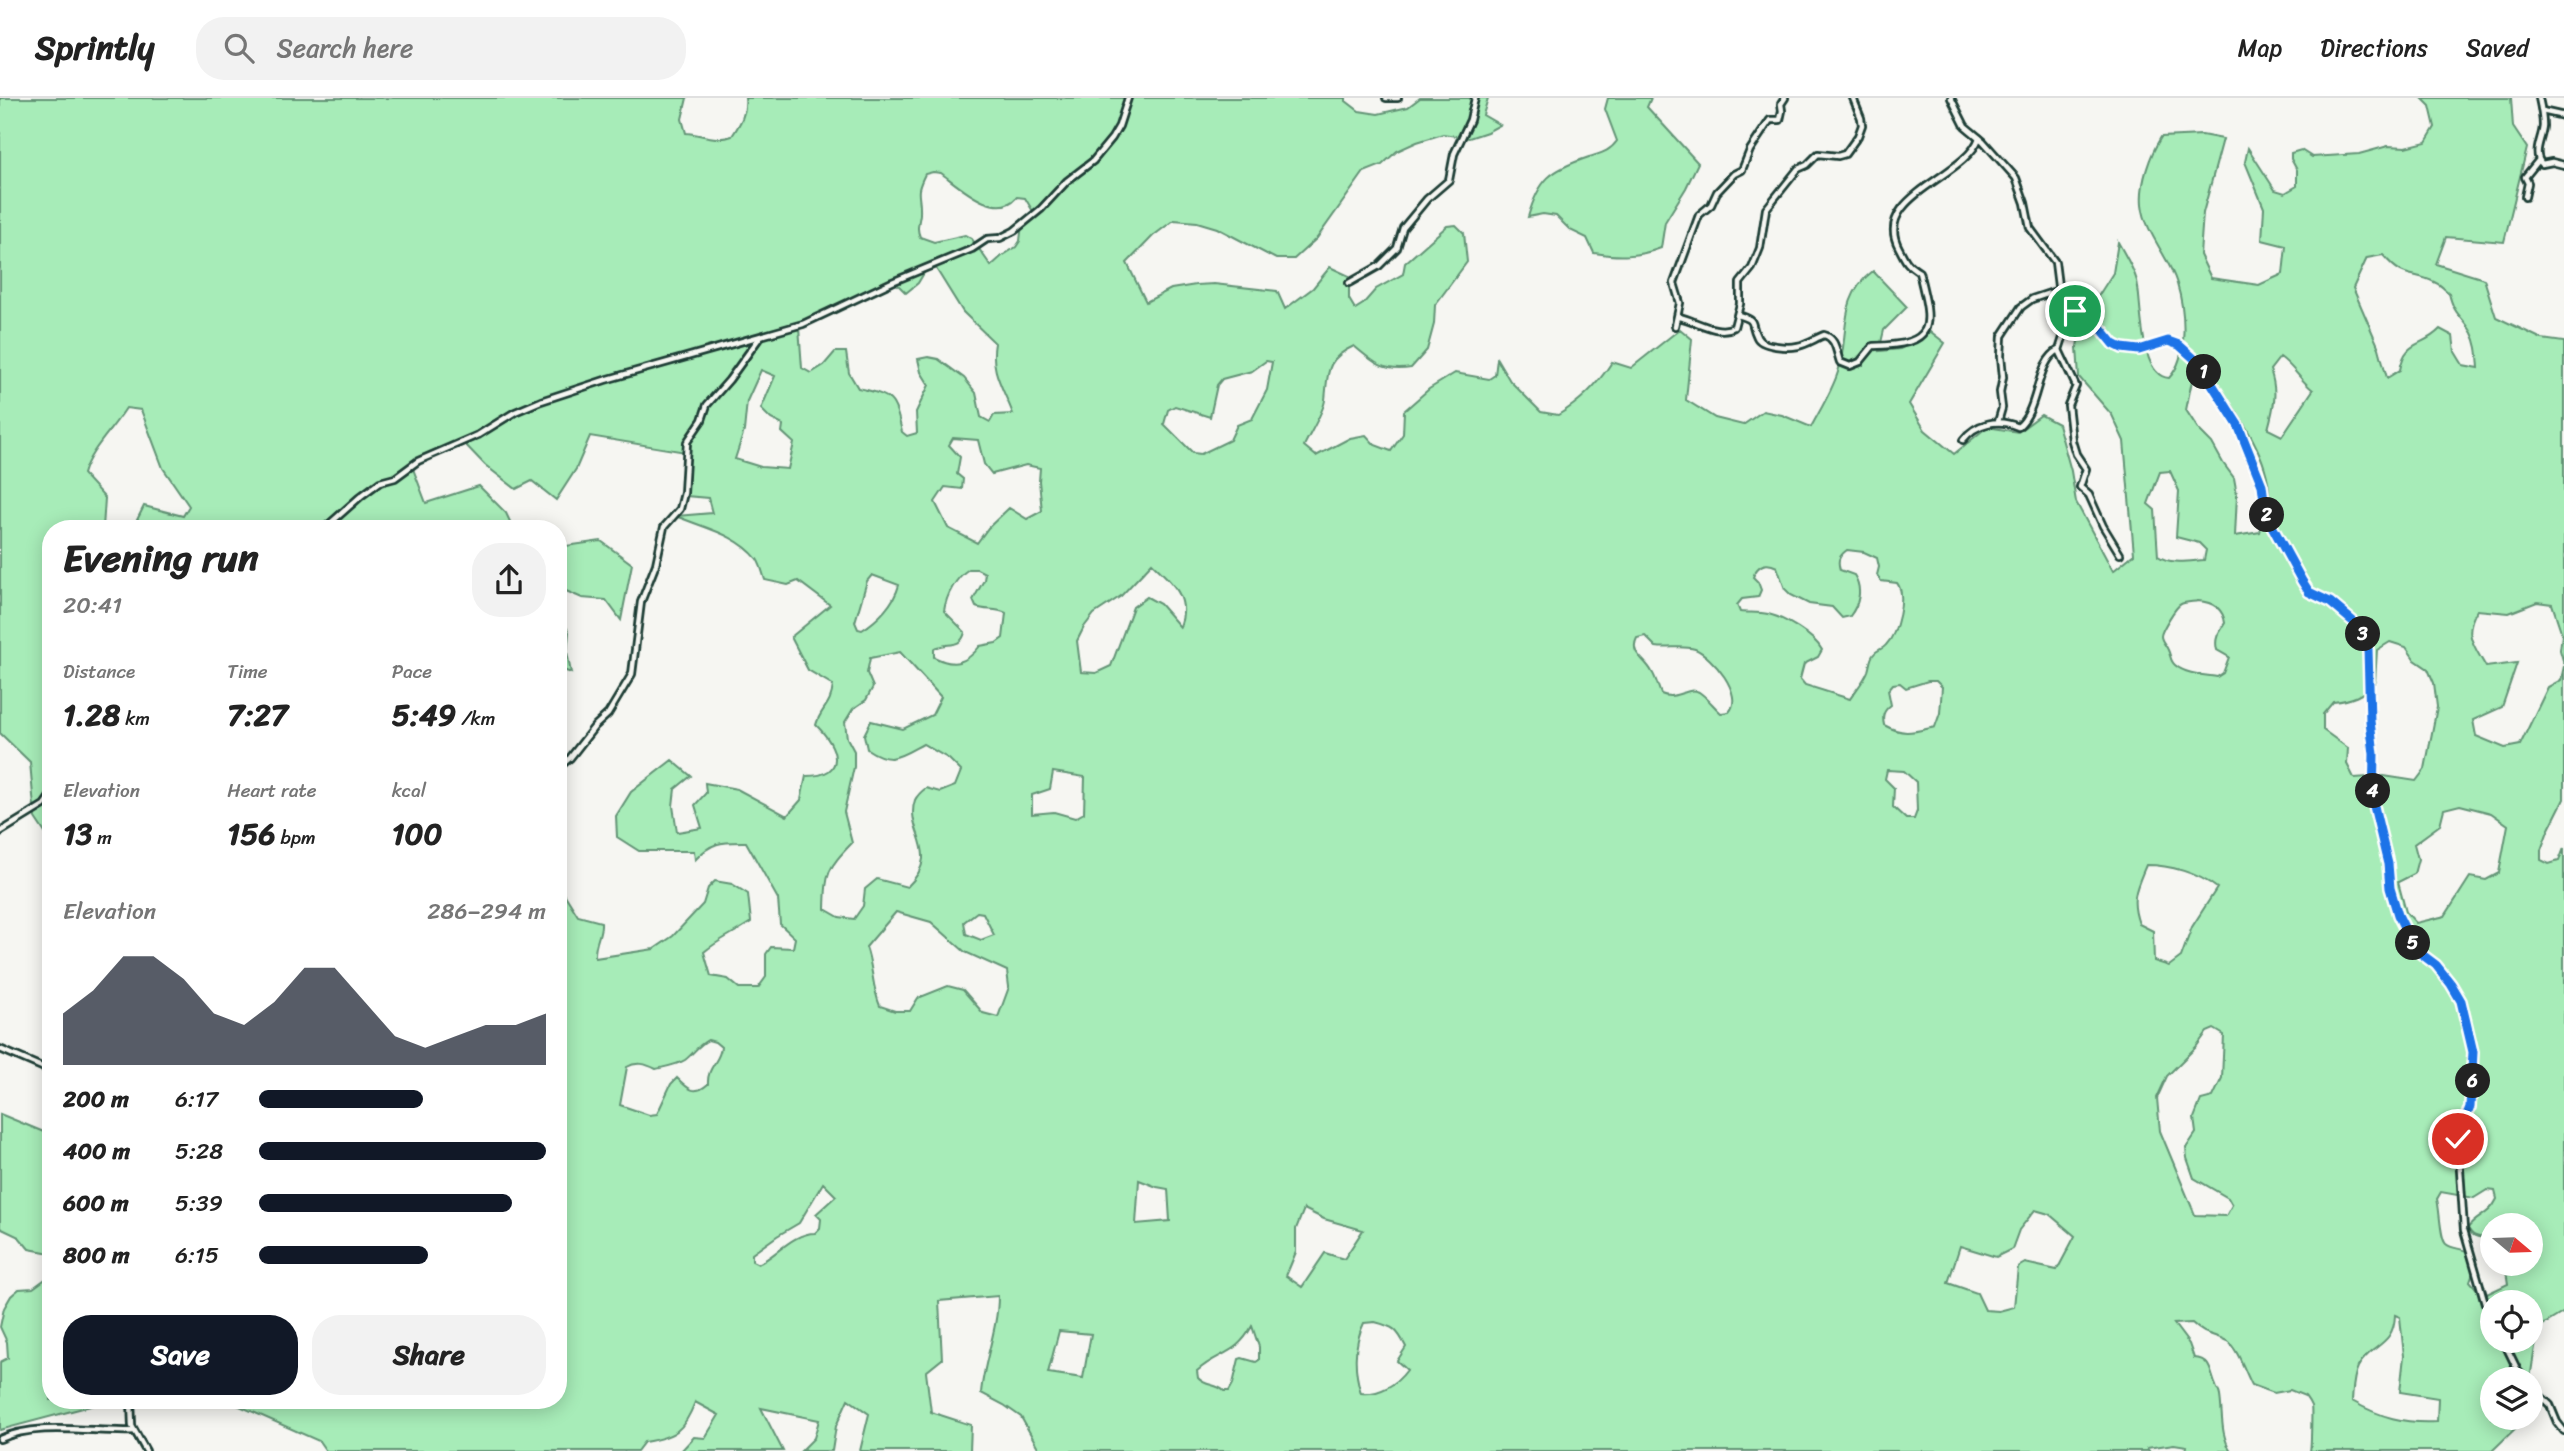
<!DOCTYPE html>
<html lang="en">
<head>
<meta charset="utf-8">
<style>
	:root { --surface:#fff; --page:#f2f2f2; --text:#222; --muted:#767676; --line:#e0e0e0; --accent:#111827 }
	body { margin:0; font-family:Sriracha,sans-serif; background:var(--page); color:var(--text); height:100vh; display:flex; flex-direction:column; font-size:26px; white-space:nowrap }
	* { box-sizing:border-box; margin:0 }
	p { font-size:23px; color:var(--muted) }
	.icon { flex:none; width:38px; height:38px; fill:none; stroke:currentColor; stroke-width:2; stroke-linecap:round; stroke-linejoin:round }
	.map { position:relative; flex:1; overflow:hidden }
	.panel { position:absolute; left:42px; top:422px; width:525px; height:889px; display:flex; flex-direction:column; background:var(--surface); border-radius:28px; box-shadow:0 4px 18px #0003 }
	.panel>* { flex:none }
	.needle { width:46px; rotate:109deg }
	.buttons { position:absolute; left:2480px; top:1115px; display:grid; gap:14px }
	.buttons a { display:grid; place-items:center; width:63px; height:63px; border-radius:50%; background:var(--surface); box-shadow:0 4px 18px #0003; font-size:35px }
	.pin { position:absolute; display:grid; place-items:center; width:60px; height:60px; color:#fff; margin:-30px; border:4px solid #fff; border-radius:50%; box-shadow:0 2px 7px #0007 }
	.km { position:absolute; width:35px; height:35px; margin:-18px; border-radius:50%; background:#222; color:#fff; font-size:19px; line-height:35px; text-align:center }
	.round { display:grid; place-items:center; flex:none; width:74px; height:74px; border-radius:28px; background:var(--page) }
	.headline { display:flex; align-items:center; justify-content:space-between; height:119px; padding:0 21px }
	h1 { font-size:38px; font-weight:800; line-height:52px }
	.metrics { display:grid; grid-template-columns:repeat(3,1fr); gap:10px; height:119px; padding:7px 21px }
	.metrics div { display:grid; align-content:center }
	.metrics b { font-size:30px; font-weight:800 }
	.metrics small { font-size:19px; font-weight:400 }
	.metrics p { font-size:19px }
	.chart { height:196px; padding:14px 21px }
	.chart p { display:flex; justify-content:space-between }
	.chart svg { width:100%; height:126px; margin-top:7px; fill:var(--accent); opacity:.7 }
	.primary-button { display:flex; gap:14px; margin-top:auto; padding:14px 21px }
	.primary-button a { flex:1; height:80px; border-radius:28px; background:var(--accent); color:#fff; font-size:28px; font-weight:800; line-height:80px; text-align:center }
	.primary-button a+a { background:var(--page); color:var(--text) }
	ul { padding:0 21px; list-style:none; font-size:23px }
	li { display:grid; grid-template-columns:112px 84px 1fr; align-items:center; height:52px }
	li i { height:18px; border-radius:9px; background:var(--accent) }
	header { display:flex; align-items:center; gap:42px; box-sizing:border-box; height:98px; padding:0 35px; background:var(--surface); border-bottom:2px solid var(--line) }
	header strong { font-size:33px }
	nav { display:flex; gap:38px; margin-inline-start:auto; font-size:24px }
	.search { width:490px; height:63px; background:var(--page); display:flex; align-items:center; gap:18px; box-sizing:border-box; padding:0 24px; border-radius:28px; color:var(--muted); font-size:26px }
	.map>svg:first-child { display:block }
	.green { fill:#a7ecb8; stroke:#639476; stroke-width:2; fill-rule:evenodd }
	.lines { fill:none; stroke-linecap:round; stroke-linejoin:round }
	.minor-casing { stroke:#1f3d34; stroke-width:10 }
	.minor { stroke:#f6f6f2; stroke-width:4.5 }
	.route-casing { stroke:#fff; stroke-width:14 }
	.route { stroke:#1a73e8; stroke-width:9 }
</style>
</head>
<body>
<header>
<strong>Sprintly</strong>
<div class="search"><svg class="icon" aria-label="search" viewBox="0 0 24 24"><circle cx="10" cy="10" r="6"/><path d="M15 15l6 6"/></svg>Search here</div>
<nav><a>Map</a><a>Directions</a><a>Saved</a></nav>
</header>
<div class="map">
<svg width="2564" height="1353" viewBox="0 0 2564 1353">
	<rect width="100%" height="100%" fill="#f6f6f2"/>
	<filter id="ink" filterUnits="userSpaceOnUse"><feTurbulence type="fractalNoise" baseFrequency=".0143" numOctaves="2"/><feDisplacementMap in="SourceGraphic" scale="14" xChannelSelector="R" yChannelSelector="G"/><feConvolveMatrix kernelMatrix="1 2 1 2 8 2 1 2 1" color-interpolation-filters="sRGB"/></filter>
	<g filter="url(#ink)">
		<!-- green -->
		<g class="green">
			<path d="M 0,0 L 687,0 L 682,21 L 686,35 C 701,36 717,44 732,38 C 740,26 747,15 745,0 L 1346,0 L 1346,3 L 1359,13 L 1378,16 L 1408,9 L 1420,0 L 1488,0 L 1483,17 L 1500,27 L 1487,34 L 1469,40 L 1443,36 L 1417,44 L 1397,53 L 1382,67 L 1364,74 L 1317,140 L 1294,161 L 1276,161 L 1217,130 L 1197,124 L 1174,122 L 1153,138 L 1127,165 L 1146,204 L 1171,191 L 1196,187 L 1214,186 L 1277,193 L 1285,211 L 1313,190 L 1330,169 L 1349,178 L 1349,201 L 1355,211 L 1363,206 L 1376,191 L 1403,176 L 1405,165 L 1447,128 L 1456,127 L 1464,135 L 1467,164 L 1435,207 L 1434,226 L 1427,252 L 1411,270 C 1384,274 1375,266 1354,248 C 1325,261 1328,275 1325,302 C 1324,313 1309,337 1304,348 L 1316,358 L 1350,340 L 1366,337 L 1375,347 L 1391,353 L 1403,336 L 1404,313 L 1429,291 L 1455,275 L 1489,281 L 1495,277 L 1497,261 L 1510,283 L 1541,314 L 1558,317 C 1580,304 1598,286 1612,264 L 1631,270 L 1680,231 L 1692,241 L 1686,302 L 1715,320 L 1743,327 L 1763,313 L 1782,317 L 1811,329 C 1820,312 1832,293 1838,274 C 1850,237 1837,200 1873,173 L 1907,209 L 1884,232 L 1879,253 L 1900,251 L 1931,234 L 1945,245 L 1909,306 L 1925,332 L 1954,356 L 1987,329 L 2018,334 L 2041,317 L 2058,326 L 2071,373 L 2076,404 L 2113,473 L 2134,456 L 2124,343 L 2112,317 L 2079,279 L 2077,249 L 2081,225 L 2113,175 L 2118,144 C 2125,157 2133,169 2137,183 C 2142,206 2139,279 2169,280 C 2189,259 2185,212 2177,186 C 2169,158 2145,136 2142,106 C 2140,85 2150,57 2161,39 L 2202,37 L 2223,41 L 2203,115 L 2200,157 L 2211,180 L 2259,187 L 2283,176 L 2286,148 L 2262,142 L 2264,110 L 2245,64 L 2248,50 L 2275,92 L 2285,95 L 2297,88 L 2297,72 L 2291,61 L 2291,55 L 2301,52 L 2312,59 L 2359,56 L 2388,48 L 2406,49 L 2426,44 L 2435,29 L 2430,8 L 2422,0 L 2511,0 L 2513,29 L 2527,50 L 2504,144 L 2446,139 L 2436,166 L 2484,181 L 2496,219 L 2542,241 L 2564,244 L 2564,566 L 2560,552 L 2562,536 L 2552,506 L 2537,504 L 2509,515 L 2477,512 C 2463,536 2473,546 2486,569 L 2517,565 L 2502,609 L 2473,622 L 2476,638 L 2505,650 L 2520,647 L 2548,589 L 2561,582 L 2564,568 L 2564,701 L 2548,733 L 2541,752 L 2541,762 L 2549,766 L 2559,763 L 2564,750 L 2564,1214 L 2538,1230 L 2530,1281 L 2492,1281 L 2492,1320 L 2524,1320 L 2524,1322 L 2492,1353 L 2310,1353 C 2311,1350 2312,1312 2311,1308 C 2309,1303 2308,1302 2305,1298 L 2290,1292 L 2274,1295 L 2252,1287 C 2246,1276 2237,1249 2227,1243 C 2212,1235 2207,1239 2192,1225 L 2174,1226 L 2189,1246 L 2194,1260 C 2212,1261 2210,1275 2216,1288 C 2218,1294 2219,1292 2220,1298 C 2223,1318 2220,1336 2231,1353 L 2186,1353 L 2187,1348 L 2174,1346 L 2147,1350 L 2149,1353 L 1040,1353 L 1021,1319 L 1004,1307 L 981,1295 C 984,1262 998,1231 998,1198 L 939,1203 L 942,1261 L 926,1274 L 931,1314 L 971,1327 L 970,1353 L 860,1353 L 869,1316 L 848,1301 L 836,1328 L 832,1353 L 801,1353 L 814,1340 L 819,1322 L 761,1310 L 783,1353 L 681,1353 L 694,1339 L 705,1340 L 719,1317 L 695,1304 C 684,1333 675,1339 644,1344 L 637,1353 L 326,1353 L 319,1343 L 226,1302 L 558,1302 L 558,794 L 565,797 L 578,818 L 601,824 C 602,837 594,844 595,860 L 654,851 L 673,838 L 703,806 L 708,790 L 715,783 L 732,786 L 748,796 L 751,824 C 735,835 718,842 704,854 L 711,878 L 728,881 L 739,890 L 758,890 L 766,879 L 766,856 L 771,849 L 793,850 L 795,840 L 780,826 L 778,801 L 746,744 C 722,744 712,743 695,762 L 694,753 L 639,753 L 617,739 L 616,718 L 631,694 L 672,662 L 691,678 L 675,691 L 673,708 L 677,734 L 702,730 L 695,707 L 706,695 L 705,685 L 737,691 L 787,718 L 801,702 L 806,678 C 849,678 837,648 816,627 C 821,609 831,609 833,587 L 808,572 L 791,539 L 830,507 L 798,483 L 788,487 L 765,482 C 763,476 761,467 757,461 C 737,436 704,430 676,418 L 712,415 L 708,400 L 686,398 L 686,354 L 590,338 L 576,371 L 556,402 L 532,383 L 516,391 L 485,367 L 462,343 L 424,357 L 412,368 L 426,405 L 479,388 L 506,415 L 513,430 L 481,430 L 477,424 L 465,430 L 133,430 L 144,408 L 183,418 L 189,408 L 163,370 L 141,312 L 126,310 C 112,332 90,352 83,376 L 105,400 L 103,430 L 51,430 L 51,744 L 35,720 L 30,664 L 0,635 ZM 933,74 L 941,75 C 960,89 996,123 1017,99 L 1025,100 L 1034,115 L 1022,126 L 1020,143 L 1016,149 L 1002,158 L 991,168 L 972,141 L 965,137 L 934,144 L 920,139 C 916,130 919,125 920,116 C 921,94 914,98 925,76 ZM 2383,157 C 2406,184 2411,172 2436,185 C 2441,187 2445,192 2449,195 C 2454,218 2463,218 2472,235 C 2478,246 2478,258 2479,270 L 2463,267 L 2455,254 L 2453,238 L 2440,231 C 2422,250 2405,241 2400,272 L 2387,280 L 2379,250 L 2353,190 L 2367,160 ZM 935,169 L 963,214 L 995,245 C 990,274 1003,289 1013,316 L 994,317 L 990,324 L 981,319 L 976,295 L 964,280 L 938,261 L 928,259 L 918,261 L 921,274 L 929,287 L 916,314 L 917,335 L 907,338 L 902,334 C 894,299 893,298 858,290 L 849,275 L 846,254 L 835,254 L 824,267 L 811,275 L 802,270 L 799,229 L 858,198 L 896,185 L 906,195 L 918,185 L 927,170 ZM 2197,258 C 2223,296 2277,359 2268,407 C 2266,416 2262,425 2260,434 L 2235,438 L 2237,396 L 2234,380 L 2223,365 L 2212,345 L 2199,332 L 2186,312 ZM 2280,259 C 2294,269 2300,282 2313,292 L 2282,338 L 2268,331 C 2274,309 2278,293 2270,272 ZM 1266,263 L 1272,264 L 1267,292 L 1252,321 L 1237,327 L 1230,342 L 1201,356 L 1193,355 L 1164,326 L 1168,312 L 1175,308 L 1210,319 L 1217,287 L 1222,281 L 1252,273 ZM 761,272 L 775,278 L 761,311 L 771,321 L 783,327 L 782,334 L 794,345 L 788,371 L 761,369 L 735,361 L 744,333 L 747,303 ZM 953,340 L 978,342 L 984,366 L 992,376 L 1026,367 L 1040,370 L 1039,383 L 1042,413 L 1027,421 L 1009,410 L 988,430 L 977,445 L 948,430 L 935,404 L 945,389 L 962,391 L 963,381 L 957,376 L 960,359 L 949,347 ZM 2170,373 L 2179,393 L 2176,439 L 2199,445 L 2206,452 L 2204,462 C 2189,463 2171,467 2158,458 L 2155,412 L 2148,406 L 2160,374 ZM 1847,452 L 1864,454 L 1877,460 L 1879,469 L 1877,477 L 1881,483 L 1897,485 C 1907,497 1897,536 1886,547 C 1882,552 1877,551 1873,557 C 1870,561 1870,567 1868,573 C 1864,583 1856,592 1850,601 L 1805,587 L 1800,581 L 1804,566 L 1818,559 L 1822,552 C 1815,538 1783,519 1768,516 C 1759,514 1749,515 1740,514 L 1737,507 L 1742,501 L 1758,499 L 1761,492 L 1758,484 L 1753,479 C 1757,467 1766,463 1777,469 L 1785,491 L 1791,497 L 1809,506 L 1832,509 L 1842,520 L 1850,518 C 1859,506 1863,491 1854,477 L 1840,472 C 1837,462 1839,458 1847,452 ZM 1152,465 C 1172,485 1191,499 1180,529 L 1160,506 L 1147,499 L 1133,509 L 1111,568 L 1096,575 L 1081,574 L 1077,543 L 1084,529 L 1094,516 L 1121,498 ZM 969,471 L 977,471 L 985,475 L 984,482 L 973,502 L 976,509 C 986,513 996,510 1006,515 L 1003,540 L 996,545 L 980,548 C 966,566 953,569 934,559 L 934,551 C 946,543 961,552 965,534 L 944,513 C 946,498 956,479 969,471 ZM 872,477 L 899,487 C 894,506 878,522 862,532 L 858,531 L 855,524 L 867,483 ZM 2198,503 C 2212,504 2223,510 2225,525 C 2219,534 2214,540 2217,552 L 2229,559 L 2223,575 L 2217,579 C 2204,577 2185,576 2175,567 C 2170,563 2171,558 2168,552 C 2166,547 2161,543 2161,538 C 2161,533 2176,508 2181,506 C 2186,504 2193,504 2198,503 ZM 1645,538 L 1656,549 C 1668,551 1682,547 1695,551 C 1712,558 1745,597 1729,614 L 1721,615 C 1714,609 1707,599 1699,594 C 1688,588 1676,603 1661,596 C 1658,589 1656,580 1652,574 C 1645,560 1629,556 1637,540 ZM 2390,544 L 2406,549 L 2415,562 L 2428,571 L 2434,585 L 2437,609 L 2425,671 L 2416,683 L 2384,678 L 2354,680 L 2347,666 L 2348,650 L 2323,632 L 2323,616 L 2333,604 C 2352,602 2363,598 2375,584 L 2377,552 ZM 900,554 L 941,599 L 932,617 L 903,631 L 871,623 L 864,637 L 867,651 C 891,667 899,659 923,646 L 949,661 L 961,673 L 955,688 L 940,694 L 926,690 C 922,693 917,698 915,702 C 904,734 944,754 907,789 L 877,781 L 865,791 L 863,808 L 854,821 L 839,819 L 825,811 C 826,774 827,771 852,745 L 844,714 L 854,669 L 854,653 L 847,640 L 845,624 L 853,611 L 866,602 L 873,589 L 867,575 L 870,560 ZM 1928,583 L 1936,583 L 1942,589 L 1940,615 L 1935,629 C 1913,634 1904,638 1884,627 C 1882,618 1883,613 1891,607 L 1888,592 L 1893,586 L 1900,585 L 1906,590 ZM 1887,672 L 1904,673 L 1916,684 L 1917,713 L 1914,721 L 1906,721 L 1893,709 L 1894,690 L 1885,681 ZM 1053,674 L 1085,679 L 1084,715 L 1075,720 L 1054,714 L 1032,716 L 1032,697 L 1050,691 ZM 2460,707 L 2491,715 L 2508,727 L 2499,775 L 2486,782 L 2470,779 L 2445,818 L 2416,825 L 2406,814 L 2398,784 L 2414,776 L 2418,761 L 2414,746 L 2440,727 L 2444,711 ZM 2146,767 C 2170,767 2198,775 2217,790 L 2192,829 L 2181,859 L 2169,868 L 2154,863 L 2153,833 L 2139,826 C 2130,801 2136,791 2146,767 ZM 896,814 L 931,824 L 965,854 L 1007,873 L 1009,889 L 998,919 L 983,915 L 963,892 L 948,888 L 918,900 L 910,913 L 895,913 L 880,908 C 872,889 873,868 866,849 ZM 977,814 L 983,815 L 994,837 L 981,842 L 966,836 L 964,824 ZM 2214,931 L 2224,937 L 2222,980 L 2213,999 L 2201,1002 L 2194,1020 L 2196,1035 L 2186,1050 L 2187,1060 L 2194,1080 L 2228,1100 L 2232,1107 L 2226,1118 L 2195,1117 L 2160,1033 L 2157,1000 L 2167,978 L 2196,949 L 2207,934 ZM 708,942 L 715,944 L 721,949 C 720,964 707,968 708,986 C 695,998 688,991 677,980 L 671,986 L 657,1016 L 649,1017 L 620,1007 L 627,969 C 637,963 646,966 656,971 C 665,969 677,967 685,962 C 693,956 698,947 708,942 ZM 1139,1082 L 1157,1089 L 1168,1091 L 1170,1123 L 1136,1126 ZM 823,1085 L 836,1098 L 816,1116 L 821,1121 L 820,1130 L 815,1135 C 793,1135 776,1158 758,1166 L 752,1163 L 752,1156 L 777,1138 L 799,1125 ZM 2487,1092 L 2495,1093 L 2497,1101 C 2489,1118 2477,1117 2468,1130 C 2474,1142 2481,1138 2492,1141 L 2492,1127 L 2530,1127 L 2530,1166 L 2505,1166 L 2508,1186 L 2487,1196 L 2480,1195 L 2470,1183 L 2475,1168 L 2468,1154 C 2461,1150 2452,1151 2446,1146 C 2440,1141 2440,1112 2437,1101 L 2441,1094 L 2474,1100 ZM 1304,1111 L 1324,1121 L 1363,1132 L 1344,1161 L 1325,1155 L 1302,1189 L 1286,1178 L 1296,1154 L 1296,1131 ZM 2035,1112 L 2049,1116 L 2075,1138 L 2057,1172 L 2025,1165 L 2018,1169 L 2014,1209 L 1999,1213 L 1985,1212 L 1977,1195 L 1948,1185 L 1960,1148 L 1996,1159 L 2012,1151 L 2019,1132 ZM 2492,1204 L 2530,1204 L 2530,1242 L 2492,1242 ZM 2395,1217 L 2400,1219 L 2404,1258 L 2400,1294 L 2438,1300 L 2437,1324 C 2404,1326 2380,1319 2352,1303 C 2353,1292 2353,1279 2358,1269 C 2370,1246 2394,1249 2395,1217 ZM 1375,1224 C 1394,1229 1397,1231 1406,1249 L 1397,1263 L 1407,1272 C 1396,1287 1379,1297 1361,1295 C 1354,1273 1353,1247 1364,1225 ZM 1252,1228 L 1259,1249 L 1259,1262 L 1256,1264 L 1242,1260 L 1239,1261 L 1233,1286 L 1229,1293 L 1224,1293 C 1216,1285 1206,1289 1198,1280 L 1197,1273 C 1219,1253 1236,1258 1252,1228 ZM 1059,1233 L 1091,1236 L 1083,1280 L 1048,1275 Z"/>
			<path d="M 1608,0 L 1651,0 L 1647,9 L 1698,65 L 1686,90 L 1665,124 L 1661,150 C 1637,159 1619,159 1594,155 L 1587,140 L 1570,132 L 1556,118 L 1543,116 L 1528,119 C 1539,81 1550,72 1589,59 C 1601,55 1609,54 1617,43 L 1605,11 Z"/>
			<polygon points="601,443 632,466 621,522 606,502 582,500 566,493 558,499 558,449"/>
			<polygon points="558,502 561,520 569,534 567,554 571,575 558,570"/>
			<polygon points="0,1016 51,1037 51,1158 45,1154 29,1151 19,1139 0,1130"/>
			<polygon points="51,1177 51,1302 113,1302 0,1332 0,1264 8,1260 7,1244 0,1229 4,1210 11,1198 19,1191 33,1190"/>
		</g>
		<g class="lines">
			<!-- minor casing -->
			<g class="minor-casing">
				<g id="minor">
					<polyline points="1386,0 1398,0"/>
					<polyline points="1951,0 1965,28 1983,43 2016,80 2025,105 2030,130 2055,164 2058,188 2063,202 2100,229 2114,246 2122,250 2139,252 2168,243 2179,247 2198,264 2238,327 2262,387 2266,417 2302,483 2309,494 2330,504 2362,531 2368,551 2370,623 2374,656 2373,704 2388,766 2390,791 2398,817 2410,841 2420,855 2436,867 2451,886 2461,903 2473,954 2470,1009 2458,1041 2464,1132 2485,1205 2492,1217"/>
					<path d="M 2539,0 C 2541,9 2543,19 2543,28 C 2542,42 2532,55 2542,66 L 2552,64 L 2564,67"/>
					<polyline points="2542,13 2564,18"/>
					<polyline points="2525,99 2528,85 2525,79 2538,63"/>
					<polyline points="1349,185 1379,168 1397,150 1403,130 1427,101 1449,82 1454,56 1470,22 1475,0"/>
					<polyline points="2074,213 2071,215 2059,252 2076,288 2068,307 2072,343 2076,356 2086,371 2080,389 2089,397 2103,428 2120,456"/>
					<path d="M 1738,217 C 1758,223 1749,223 1757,239 C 1761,249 1789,250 1798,248 C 1807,246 1816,240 1824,237 C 1836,240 1836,253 1840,264 L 1850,268 L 1860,264 L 1873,248 C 1939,247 1932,227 1919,174 C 1906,166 1906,163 1899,150 C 1871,99 1966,79 1979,40"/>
					<path d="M 1679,219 C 1695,222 1717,238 1734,229 L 1740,206 L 1740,185 L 1752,170 L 1760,150 L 1766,111 L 1798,71 L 1807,67 L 1818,56 L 1838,58 L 1845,56 L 1858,38 L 1862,27 L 1861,20 L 1853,0"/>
					<polyline points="1675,228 1680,205 1674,185 1699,117 1711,107 1717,94 1734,76 1742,72 1750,52 1770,22 1780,22 1782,13 1781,6 1785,0"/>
					<polyline points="1998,324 2002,310 2000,294 2003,279 2001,258 2002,238 2021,209 2032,201 2059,192"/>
					<path d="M 1963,342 C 1976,325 1998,320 2018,329 C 2040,311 2035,264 2059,252"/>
					<polyline points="325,430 361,398 380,384 395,380 418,363 478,337 515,314 541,303 605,282 803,226 892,184 972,151 987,141 1000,140 1014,133 1041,111 1067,83 1093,63 1112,40 1119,28 1128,0"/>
					<polyline points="558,670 570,660 595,628 608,616 632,576 641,504 656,466 664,429 680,411 684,395 687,344 702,322 707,307 729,282 760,239"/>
					<polyline points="0,734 44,707 51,697"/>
					<polyline points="0,951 51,973"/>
					<polyline points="2503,1242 2518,1273 2525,1281"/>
					<polyline points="2530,1288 2550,1307 2557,1324 2564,1333"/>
					<polyline points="131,1302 132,1328 146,1353"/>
					<path d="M 0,1341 C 39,1323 93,1335 134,1333"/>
				</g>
			</g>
			<!-- minor -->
			<use href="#minor" class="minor"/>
		</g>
	</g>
	<g class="lines" filter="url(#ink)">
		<!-- route casing -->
		<g class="route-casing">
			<polyline id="route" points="2075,213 2100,229 2114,246 2122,250 2139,252 2168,243 2179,247 2198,264 2238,327 2262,387 2266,417 2302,483 2309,494 2330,504 2362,531 2368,551 2370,623 2374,656 2373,704 2388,766 2390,790 2398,817 2410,841 2420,855 2436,867 2451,886 2461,903 2473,954 2470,1009 2458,1041"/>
		</g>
		<!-- route -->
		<use href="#route" class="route"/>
	</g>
</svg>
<div class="buttons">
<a><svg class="needle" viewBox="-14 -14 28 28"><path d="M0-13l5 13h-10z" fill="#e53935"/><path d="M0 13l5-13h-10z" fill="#767676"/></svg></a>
<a><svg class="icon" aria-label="locate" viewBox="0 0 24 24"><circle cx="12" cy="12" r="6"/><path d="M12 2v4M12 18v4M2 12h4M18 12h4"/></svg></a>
<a><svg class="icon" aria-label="layers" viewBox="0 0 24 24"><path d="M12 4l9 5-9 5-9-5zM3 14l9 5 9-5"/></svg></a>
</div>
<div class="pin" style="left:2075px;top:213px;background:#1e9e55"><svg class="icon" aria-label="arrive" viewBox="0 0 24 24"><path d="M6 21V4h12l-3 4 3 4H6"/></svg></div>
<div class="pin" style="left:2458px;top:1041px;background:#d93025"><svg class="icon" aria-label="check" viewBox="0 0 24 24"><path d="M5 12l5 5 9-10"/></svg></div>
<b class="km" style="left:2204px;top:274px">1</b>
<b class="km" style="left:2267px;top:417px">2</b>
<b class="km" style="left:2363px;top:536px">3</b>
<b class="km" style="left:2373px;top:693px">4</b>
<b class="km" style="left:2413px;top:845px">5</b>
<b class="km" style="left:2473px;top:983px">6</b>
<section class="panel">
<div class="headline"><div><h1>Evening run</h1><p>20:41</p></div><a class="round"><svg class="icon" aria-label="share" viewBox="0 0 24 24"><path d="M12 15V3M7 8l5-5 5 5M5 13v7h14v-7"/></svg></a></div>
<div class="metrics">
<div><p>Distance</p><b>1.28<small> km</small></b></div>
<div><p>Time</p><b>7:27</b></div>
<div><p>Pace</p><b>5:49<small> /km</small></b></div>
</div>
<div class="metrics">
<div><p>Elevation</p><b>13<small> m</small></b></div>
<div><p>Heart rate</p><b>156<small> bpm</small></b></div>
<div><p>kcal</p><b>100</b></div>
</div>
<div class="chart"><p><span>Elevation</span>286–294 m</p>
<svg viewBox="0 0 160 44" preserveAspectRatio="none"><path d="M0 44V26L10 18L20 6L30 6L40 14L50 26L60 30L70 22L80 10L90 10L100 22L110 34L120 38L130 34L140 30L150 30L160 26V44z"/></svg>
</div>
<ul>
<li><b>200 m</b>6:17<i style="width:57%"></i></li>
<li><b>400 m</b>5:28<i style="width:100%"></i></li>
<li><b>600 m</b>5:39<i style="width:88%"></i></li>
<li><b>800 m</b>6:15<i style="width:59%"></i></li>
</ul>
<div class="primary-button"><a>Save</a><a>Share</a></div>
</section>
</div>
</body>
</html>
